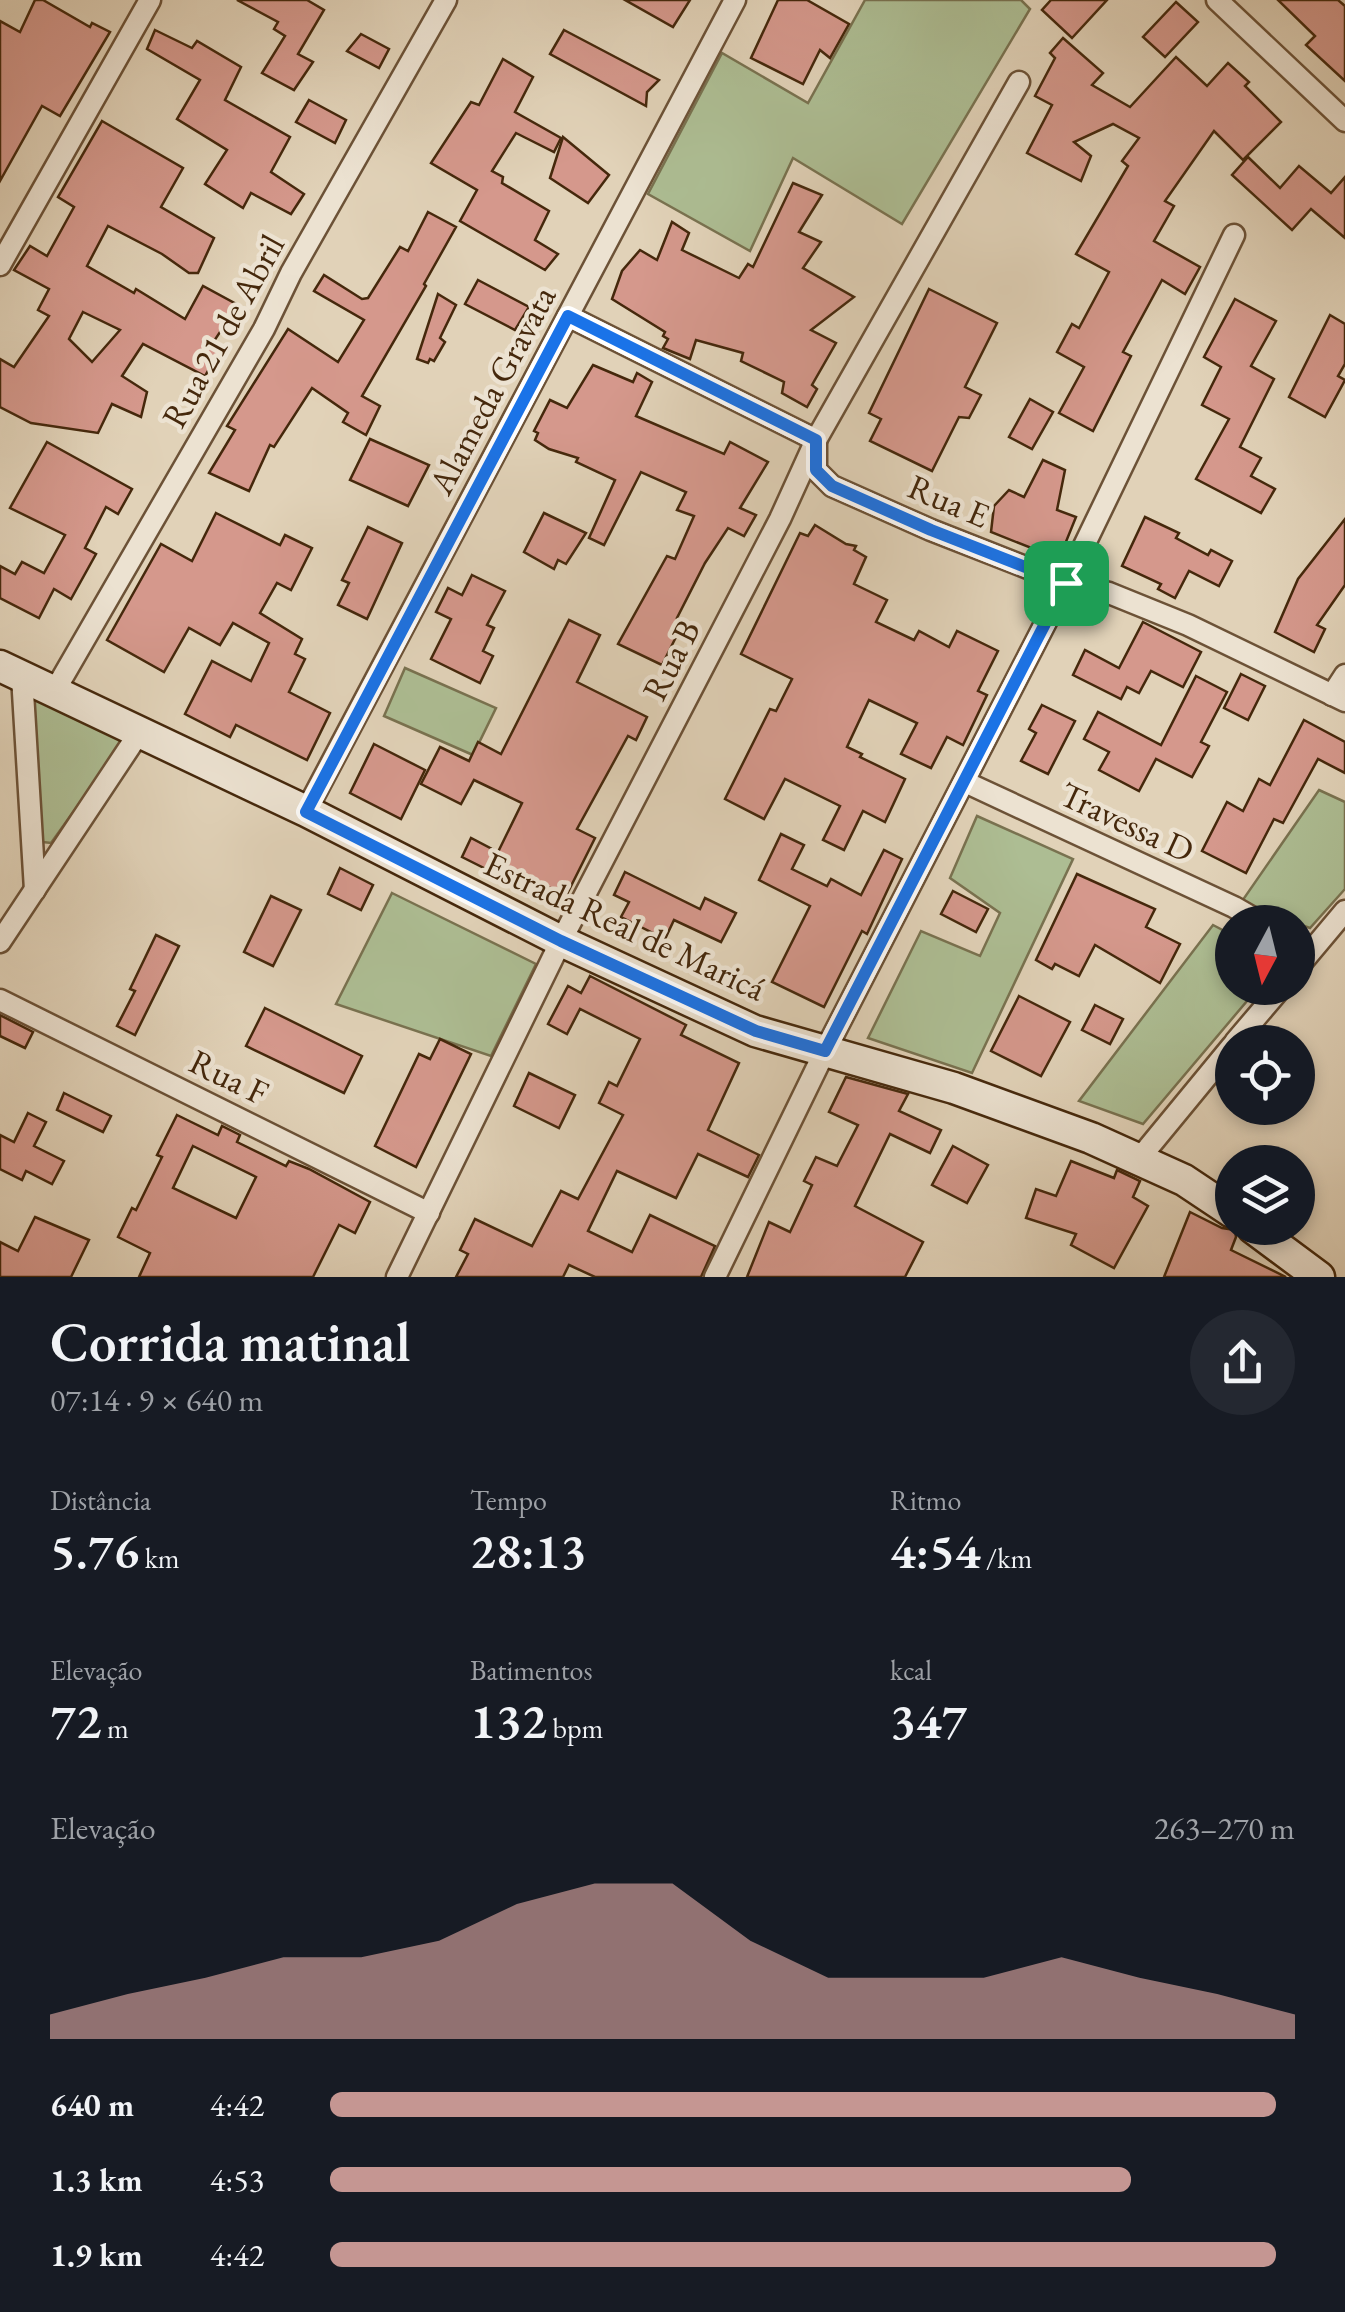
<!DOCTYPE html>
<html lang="pt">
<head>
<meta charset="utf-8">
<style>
	:root { --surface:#171b24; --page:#242831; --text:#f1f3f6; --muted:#9ea1a6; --accent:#c59692 }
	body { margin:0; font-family:"EB Garamond",serif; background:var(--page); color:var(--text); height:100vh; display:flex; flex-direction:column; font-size:38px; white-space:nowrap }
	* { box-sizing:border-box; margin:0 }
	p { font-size:32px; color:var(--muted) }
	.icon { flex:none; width:55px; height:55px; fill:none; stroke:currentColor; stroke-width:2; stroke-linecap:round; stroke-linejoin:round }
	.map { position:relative; height:1277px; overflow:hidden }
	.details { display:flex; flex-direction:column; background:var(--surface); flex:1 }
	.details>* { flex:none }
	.needle { width:65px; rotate:187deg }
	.buttons { position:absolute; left:1215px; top:905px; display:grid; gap:20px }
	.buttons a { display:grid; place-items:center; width:100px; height:100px; border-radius:50%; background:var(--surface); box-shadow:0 5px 15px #0003; font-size:50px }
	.pin { position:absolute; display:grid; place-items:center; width:85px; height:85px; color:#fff; margin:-42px; border-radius:20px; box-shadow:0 5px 15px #0006 }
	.round { display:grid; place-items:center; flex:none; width:105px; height:105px; border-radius:52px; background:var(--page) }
	.overview { display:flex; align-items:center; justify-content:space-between; height:170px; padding:0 50px }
	h1 { font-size:55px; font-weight:600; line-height:75px }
	.stats { display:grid; grid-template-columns:repeat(3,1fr); gap:15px; height:170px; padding:10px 50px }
	.stats div { display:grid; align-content:center }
	.stats b { font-size:50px; font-weight:600 }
	.stats small { font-size:28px; font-weight:400 }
	.stats p { font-size:28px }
	.chart { height:280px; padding:20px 50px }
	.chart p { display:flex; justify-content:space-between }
	.chart svg { width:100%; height:180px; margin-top:10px; fill:var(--accent); opacity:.7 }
	ul { padding:0 50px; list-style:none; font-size:32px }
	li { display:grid; grid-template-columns:160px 120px 1fr; align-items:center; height:75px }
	li i { height:25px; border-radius:12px; background:var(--accent) }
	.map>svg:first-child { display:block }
	.green { fill:#adbd93; stroke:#797250; stroke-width:2.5 }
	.building { fill:#d5988c; stroke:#45280c; stroke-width:2.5; fill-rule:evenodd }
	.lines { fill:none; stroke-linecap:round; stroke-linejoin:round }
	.street-casing { stroke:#6c5237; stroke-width:25 }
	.secondary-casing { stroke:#45280c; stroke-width:35 }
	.street { stroke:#ece2d1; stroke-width:20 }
	.secondary { stroke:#ece2d1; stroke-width:30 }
	.route-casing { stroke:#fff; stroke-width:20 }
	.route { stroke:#1a73e8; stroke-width:12 }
	.labels { text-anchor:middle; stroke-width:9; stroke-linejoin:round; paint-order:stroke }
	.street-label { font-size:35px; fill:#45280c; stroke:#ece2d1 }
</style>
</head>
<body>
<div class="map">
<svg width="1345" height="1277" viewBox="0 0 1345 1277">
	<rect width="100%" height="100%" fill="#e1d2b8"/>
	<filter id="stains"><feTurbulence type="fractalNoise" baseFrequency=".002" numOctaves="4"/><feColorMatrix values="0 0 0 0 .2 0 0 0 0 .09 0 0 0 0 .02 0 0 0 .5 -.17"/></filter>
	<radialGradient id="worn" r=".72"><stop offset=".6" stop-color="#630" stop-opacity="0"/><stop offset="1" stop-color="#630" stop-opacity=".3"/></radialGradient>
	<!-- green -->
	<g class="green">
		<polygon points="865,0 1021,0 1030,9 902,224 793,158 750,251 648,194 722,53 808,103"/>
		<polygon points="405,668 496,708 473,755 384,716"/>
		<polygon points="33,697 124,735 122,744 51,843 43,842 39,835"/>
		<polygon points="1319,790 1345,802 1345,889 1310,928 1240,904"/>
		<polygon points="977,816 1073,859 972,1073 868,1038 921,931 980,956 1000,913 950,878"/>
		<polygon points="392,893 536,964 491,1056 336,1004"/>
		<polygon points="1213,925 1232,935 1232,988 1258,988 1143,1124 1079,1101"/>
	</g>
	<!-- building -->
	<g class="building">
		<polygon points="35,0 43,0 90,27 92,23 110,32 60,116 42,106 0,181 0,21 20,32"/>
		<polygon points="237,0 307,0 324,10 298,54 313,62 294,90 262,73 285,36 274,29 278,22"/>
		<polygon points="625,0 690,0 673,27"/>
		<polygon points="778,0 807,0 849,24 830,58 820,50 803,84 751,58"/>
		<polygon points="1051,0 1107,0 1072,38 1042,10"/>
		<polygon points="1278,0 1338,0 1345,6 1345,81 1306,45 1315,36"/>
		<polygon points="1176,2 1198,22 1165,57 1143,37"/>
		<polygon points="155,30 192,48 197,41 241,67 225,100 290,137 271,172 304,194 291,214 251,193 243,208 205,184 227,150 177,119 200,80 147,49"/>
		<polygon points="564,30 659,80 647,92 646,106 550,54"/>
		<polygon points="361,34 389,49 379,68 347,51"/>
		<polygon points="1063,38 1103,73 1092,85 1130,107 1176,57 1207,86 1228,63 1249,82 1245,86 1281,122 1243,160 1214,131 1165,201 1174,206 1154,241 1200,267 1185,294 1162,280 1123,352 1131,356 1093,431 1059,413 1084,367 1057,352 1072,324 1079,328 1109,272 1076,254 1128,166 1122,161 1139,138 1113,124 1074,142 1091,156 1081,181 1027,153 1052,105 1035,96 1055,58 1050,53"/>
		<polygon points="503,59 533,77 515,112 561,138 554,152 516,133 492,171 503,177 502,183 549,211 535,240 558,254 545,270 460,221 477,190 431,163 471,102 479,105"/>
		<polygon points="309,100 346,120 335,143 296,122"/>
		<path d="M 102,121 L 183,168 L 161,207 L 214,238 L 198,273 L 189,273 L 162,254 L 108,226 L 87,266 L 134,293 L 136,289 L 185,319 L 203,286 L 238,305 L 214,341 L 222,346 L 205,376 L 143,344 L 122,376 L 147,392 L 141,417 L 112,404 L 98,433 L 31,423 L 0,407 L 0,359 L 14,367 L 49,316 L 38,310 L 49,289 L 14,270 L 30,246 L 47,256 L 74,207 L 58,197 ZM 83,312 L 120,330 L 92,362 L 69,339 Z"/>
		<polygon points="563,137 609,175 588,203 550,178"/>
		<polygon points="1248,157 1280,188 1299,166 1331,193 1345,177 1345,238 1311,209 1292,230 1232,175"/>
		<polygon points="793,183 822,195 799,232 821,242 803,268 854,297 811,330 836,343 812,385 817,389 807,407 782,393 784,382 741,361 743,353 696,340 690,359 663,348 668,339 663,336 665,332 612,299 622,271 640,250 657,260 672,222 689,233 682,250 739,278 748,264 753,267"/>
		<polygon points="428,212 456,227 424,284 426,286 362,396 380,406 366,435 343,422 348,413 312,388 274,447 270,445 249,491 209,473 235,430 227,426 288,329 338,362 364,320 314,291 324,275 362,299 368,298 400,247 408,251"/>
		<polygon points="478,280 529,307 515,330 465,304"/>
		<polygon points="929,289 997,323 965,387 981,395 969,418 959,417 932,471 870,441 881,419 869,413"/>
		<polygon points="438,294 456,305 440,338 445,342 434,361 430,359 428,363 417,359"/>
		<polygon points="1235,299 1276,321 1251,366 1274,379 1240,447 1261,458 1251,476 1275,489 1261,513 1196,479 1229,419 1202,405 1221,367 1204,357"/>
		<polygon points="1330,315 1345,324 1345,364 1338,376 1345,380 1325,417 1289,397"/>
		<polygon points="593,365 633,382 637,373 652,382 636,416 724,454 730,442 768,462 740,508 756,515 744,536 728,528 705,563 677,618 684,621 662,665 618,644 667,556 675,559 694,516 677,510 686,492 641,472 604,545 589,538 615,480 576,462 578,458 549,449 535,440 538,433 534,431 550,400 567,408"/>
		<polygon points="1030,399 1053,412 1032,449 1009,437"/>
		<polygon points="370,439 429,465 408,506 350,480"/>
		<polygon points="47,442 132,489 118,514 106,507 85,548 96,554 71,599 54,589 39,618 0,598 0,566 15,574 22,562 44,573 65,535 10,508"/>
		<polygon points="1043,460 1065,470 1057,510 1076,517 1059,559 991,532 994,506 1009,490 1024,497"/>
		<polygon points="216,513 280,545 285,535 312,548 291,590 277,583 260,613 302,639 295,654 305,659 289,692 330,713 307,760 236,725 230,737 185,714 212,661 251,681 269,643 233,623 220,645 189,628 164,672 107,640 161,544 192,561"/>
		<polygon points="544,513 586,533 566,564 558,560 554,569 524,552"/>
		<polygon points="1145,517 1179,533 1176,538 1208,555 1211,550 1232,561 1219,586 1189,571 1175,598 1158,589 1161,584 1122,566"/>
		<polygon points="1345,519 1345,585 1317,625 1325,629 1314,652 1275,632 1298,579"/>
		<polygon points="815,525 846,544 856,546 854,550 866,557 854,584 887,600 876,622 914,640 919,631 949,647 957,631 998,651 978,691 987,695 963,745 947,737 931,768 901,754 917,723 869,700 847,747 862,754 860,757 905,779 885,822 863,811 844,850 823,840 840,806 785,779 764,819 725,799 770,709 776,711 792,679 741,654 800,533 808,536"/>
		<polygon points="368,527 402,543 367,619 338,605 349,583 342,580"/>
		<polygon points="472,575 505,591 487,625 494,628 483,651 493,656 480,683 431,659 451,619 436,612 448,588 462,595"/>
		<polygon points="569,620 600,635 577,682 647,717 636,740 628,736 577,829 595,838 566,896 509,867 504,878 462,857 471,838 498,852 522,803 474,780 461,804 421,784 440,747 469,761 478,742 501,754"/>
		<polygon points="1143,622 1201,652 1183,687 1151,671 1139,693 1127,687 1121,699 1073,675 1085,650 1119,668"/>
		<polygon points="1241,674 1265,686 1248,720 1224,708"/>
		<polygon points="1196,676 1227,692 1201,742 1209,746 1192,777 1156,759 1139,791 1099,770 1109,752 1084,739 1098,712 1161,745"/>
		<polygon points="1042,705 1075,721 1048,774 1021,761 1036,733 1029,729"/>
		<polygon points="1304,720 1345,742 1345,773 1318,759 1283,823 1274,819 1246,873 1202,851 1227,802 1243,811 1259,779 1270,785"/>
		<polygon points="374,744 425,770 401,819 350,793"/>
		<polygon points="781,834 804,845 792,869 827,886 831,879 861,895 884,850 902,859 867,934 862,931 824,1007 772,982 810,906 759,880"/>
		<polygon points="340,868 373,885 361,910 328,894"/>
		<polygon points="625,872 700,909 705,898 736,913 721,942 674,920 665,939 621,917 629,902 614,895"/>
		<polygon points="1077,874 1155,909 1146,927 1180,944 1160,983 1095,945 1079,976 1055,964 1052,969 1036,960"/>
		<polygon points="953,891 988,909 976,932 941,914"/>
		<polygon points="271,896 301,910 273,966 244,952"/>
		<polygon points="156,935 179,946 135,1035 117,1026 135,991 130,989"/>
		<polygon points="590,976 686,1025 681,1035 739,1063 708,1130 759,1155 748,1177 698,1154 676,1198 617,1171 588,1231 632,1252 650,1215 715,1246 701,1277 595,1277 569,1265 563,1277 456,1277 468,1254 460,1250 475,1219 532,1246 561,1191 578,1199 623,1115 599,1103 609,1082 617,1086 640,1039 580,1009 567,1034 548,1024 568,986 581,993"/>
		<polygon points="1019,996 1070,1022 1041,1076 991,1051"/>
		<polygon points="1095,1005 1123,1019 1110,1044 1082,1030"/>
		<polygon points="265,1008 362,1056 344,1093 246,1046"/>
		<polygon points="0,1015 33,1032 25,1048 0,1036"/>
		<polygon points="440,1039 471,1054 416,1167 375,1146 419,1054 430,1059"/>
		<polygon points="529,1073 575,1095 559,1128 514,1106"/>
		<polygon points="846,1077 908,1094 899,1111 941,1130 930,1153 890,1134 855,1206 923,1242 905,1277 747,1277 769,1222 790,1232 812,1185 804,1181 816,1157 837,1166 858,1125 829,1112"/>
		<polygon points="64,1093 111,1116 103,1132 57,1110"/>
		<polygon points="28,1113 46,1122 34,1146 64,1161 52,1184 26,1171 22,1180 0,1169 0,1135 14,1142"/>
		<path d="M 177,1115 L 218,1135 L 222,1126 L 240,1135 L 237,1142 L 286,1166 L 289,1161 L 309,1169 L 370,1202 L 355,1233 L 339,1225 L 313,1277 L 139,1277 L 150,1253 L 118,1237 L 132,1208 L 136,1210 L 162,1157 L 157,1155 ZM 193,1146 L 256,1177 L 236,1218 L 173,1188 Z"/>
		<polygon points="953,1146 988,1165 967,1203 932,1185"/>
		<polygon points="1071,1161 1114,1178 1117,1170 1140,1181 1133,1197 1148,1206 1114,1268 1071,1245 1076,1234 1026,1218 1036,1189 1056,1196"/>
		<polygon points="1190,1212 1222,1228 1235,1230 1236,1237 1231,1250 1286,1277 1164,1277"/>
		<polygon points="35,1217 89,1240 71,1277 0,1277 0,1242 18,1251"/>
	</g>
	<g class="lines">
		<!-- street casing -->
		<g class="street-casing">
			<g id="street">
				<polyline points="1217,0 1345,121"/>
				<polyline points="0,265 150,0"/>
				<polyline points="568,316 816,440 816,470 832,486 931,530 1066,583 1109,593 1188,625 1345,701"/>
				<polyline points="22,676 35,890"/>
				<polyline points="54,692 264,329 291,273 446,0"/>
				<polyline points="1332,695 1345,675"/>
				<polyline points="965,782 1234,907 1260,922"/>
				<polyline points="306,811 735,0"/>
				<polyline points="0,942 139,733"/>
				<polyline points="1298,967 1345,911"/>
				<polyline points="0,1000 429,1213"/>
				<polyline points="1235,1042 1281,988"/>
				<polyline points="1139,1159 1232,1046"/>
				<polyline points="397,1277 561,941 780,519 816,440 1019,82"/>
				<polyline points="715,1277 825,1051 1066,583 1234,235"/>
			</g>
		</g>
		<!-- secondary casing -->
		<g class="secondary-casing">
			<g id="secondary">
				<polyline points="0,666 306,811 561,941 755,1031 954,1088 1091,1138 1184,1180 1232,1212"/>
				<polyline points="1253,1228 1319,1277"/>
			</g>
		</g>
		<!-- street -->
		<use href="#street" class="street"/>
		<!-- secondary -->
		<use href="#secondary" class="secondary"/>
	</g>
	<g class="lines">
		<!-- route casing -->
		<g class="route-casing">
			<polygon id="route" points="568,316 816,440 816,470 832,486 931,530 1066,583 825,1051 756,1031 561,941 306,812"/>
		</g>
		<!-- route -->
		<use href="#route" class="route"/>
	</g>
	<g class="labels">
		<!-- street labels -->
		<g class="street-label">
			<text transform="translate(223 331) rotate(-61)" y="12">Rua 21 de Abril</text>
			<text transform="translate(492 390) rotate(-62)" y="12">Alameda Gravata</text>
			<text transform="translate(949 501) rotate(23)" y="12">Rua E</text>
			<text transform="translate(671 660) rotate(-63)" y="12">Rua B</text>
			<text transform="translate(1127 822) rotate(25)" y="12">Travessa D</text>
			<text transform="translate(625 926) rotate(25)" y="12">Estrada Real de Maricá</text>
			<text transform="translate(229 1077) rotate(26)" y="12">Rua F</text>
		</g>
	</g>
	<rect width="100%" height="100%" filter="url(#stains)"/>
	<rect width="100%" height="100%" fill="url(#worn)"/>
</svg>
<div class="buttons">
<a><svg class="needle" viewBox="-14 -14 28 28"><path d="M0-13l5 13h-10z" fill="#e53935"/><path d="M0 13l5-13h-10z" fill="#9ea1a6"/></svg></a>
<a><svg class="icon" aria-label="locate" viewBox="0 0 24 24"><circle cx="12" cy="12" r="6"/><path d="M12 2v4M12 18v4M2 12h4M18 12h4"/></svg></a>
<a><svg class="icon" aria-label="layers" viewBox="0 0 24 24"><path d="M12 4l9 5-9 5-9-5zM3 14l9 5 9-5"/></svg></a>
</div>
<div class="pin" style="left:1066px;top:583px;background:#1e9e55"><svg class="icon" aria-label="arrive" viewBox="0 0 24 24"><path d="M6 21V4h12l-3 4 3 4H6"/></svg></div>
</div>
<section class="details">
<div class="overview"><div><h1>Corrida matinal</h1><p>07:14 · 9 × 640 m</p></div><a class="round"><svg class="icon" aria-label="share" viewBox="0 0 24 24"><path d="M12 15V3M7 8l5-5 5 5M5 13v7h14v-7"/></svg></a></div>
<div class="stats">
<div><p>Distância</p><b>5.76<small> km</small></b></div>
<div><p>Tempo</p><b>28:13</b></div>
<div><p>Ritmo</p><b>4:54<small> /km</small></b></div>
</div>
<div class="stats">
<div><p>Elevação</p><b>72<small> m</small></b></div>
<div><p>Batimentos</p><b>132<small> bpm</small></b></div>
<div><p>kcal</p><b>347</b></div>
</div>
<div class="chart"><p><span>Elevação</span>263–270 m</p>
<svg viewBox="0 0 160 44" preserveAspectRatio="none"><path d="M0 44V38L10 33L20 29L30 24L40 24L50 20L60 11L70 6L80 6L90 20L100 29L110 29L120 29L130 24L140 29L150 33L160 38V44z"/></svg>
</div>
<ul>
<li><b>640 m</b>4:42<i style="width:98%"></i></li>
<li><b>1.3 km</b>4:53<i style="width:83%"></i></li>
<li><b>1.9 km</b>4:42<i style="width:98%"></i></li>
</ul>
</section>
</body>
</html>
